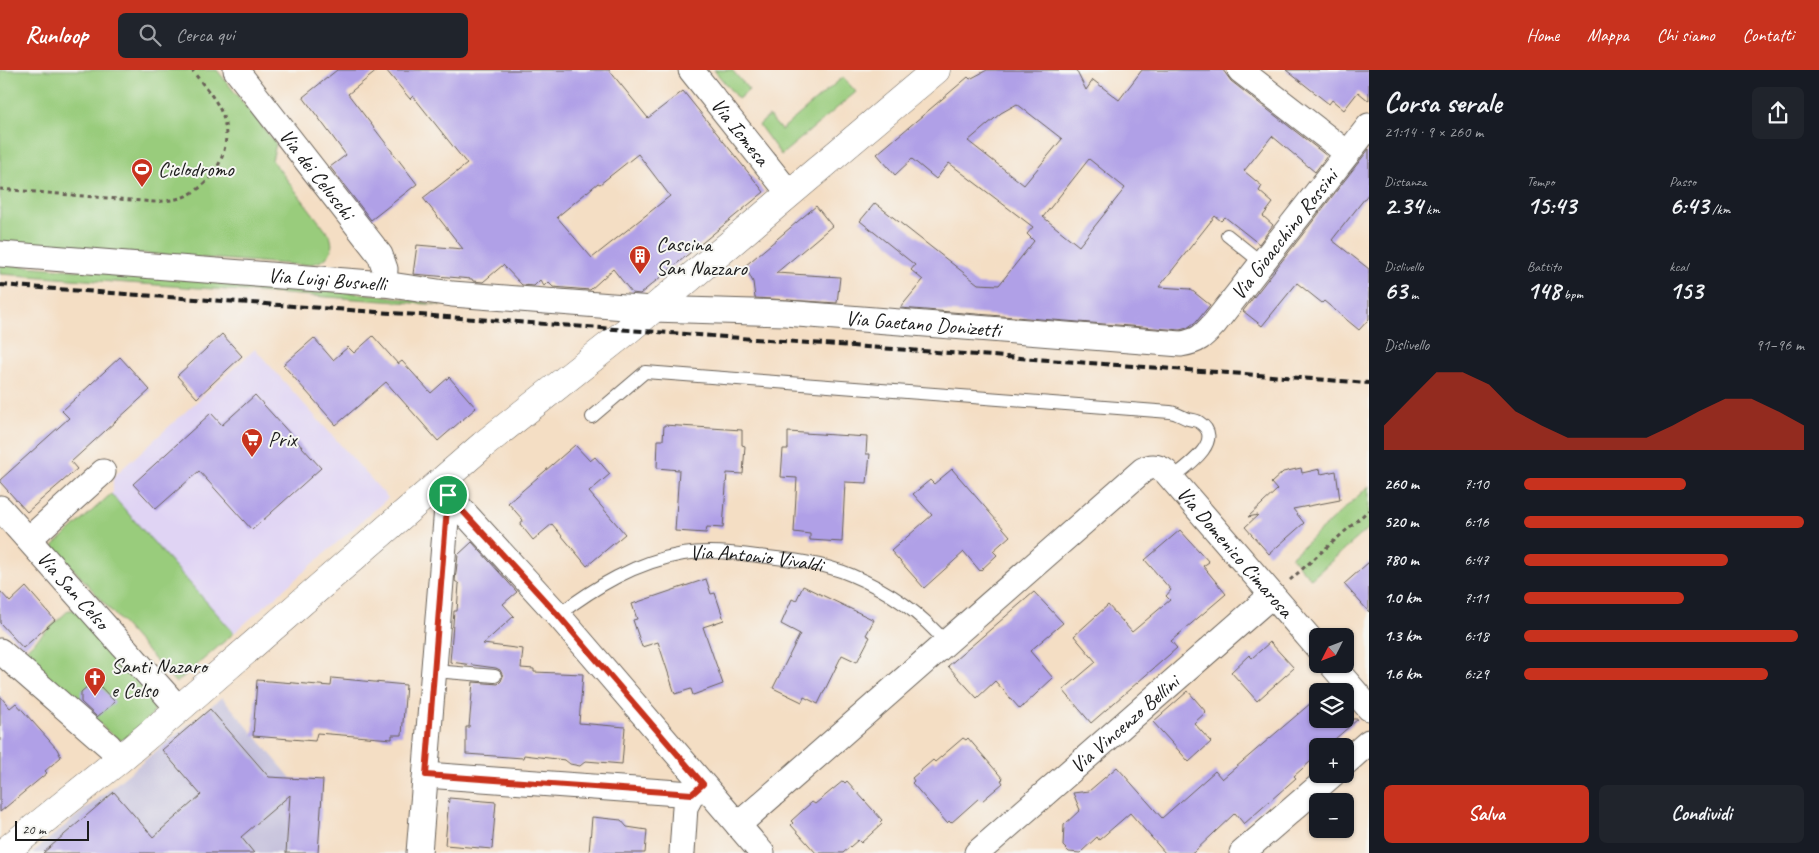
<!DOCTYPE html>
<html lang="it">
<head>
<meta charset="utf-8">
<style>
	:root { --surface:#171b24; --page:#20242c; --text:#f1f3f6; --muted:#9ea1a6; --accent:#c8321e }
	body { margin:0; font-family:Caveat,sans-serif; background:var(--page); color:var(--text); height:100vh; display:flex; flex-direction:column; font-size:19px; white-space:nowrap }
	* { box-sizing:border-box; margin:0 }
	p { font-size:16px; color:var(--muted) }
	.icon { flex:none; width:28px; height:28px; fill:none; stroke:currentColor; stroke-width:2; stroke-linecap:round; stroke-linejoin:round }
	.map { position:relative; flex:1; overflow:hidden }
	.panel { display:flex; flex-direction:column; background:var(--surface); width:450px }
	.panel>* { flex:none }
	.needle { width:32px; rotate:228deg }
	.buttons { position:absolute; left:1309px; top:558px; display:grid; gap:10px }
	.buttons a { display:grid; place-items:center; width:45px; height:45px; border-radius:8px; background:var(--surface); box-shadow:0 1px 4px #0004; font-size:25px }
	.scale { position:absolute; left:15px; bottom:12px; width:74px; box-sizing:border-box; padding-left:5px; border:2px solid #1c1c1c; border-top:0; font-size:14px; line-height:18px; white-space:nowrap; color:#1c1c1c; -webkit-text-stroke:4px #f6f6f2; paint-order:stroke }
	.pin { position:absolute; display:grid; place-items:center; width:42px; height:42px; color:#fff; margin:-21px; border:2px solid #fff; border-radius:50%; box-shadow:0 1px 5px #0007 }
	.round { display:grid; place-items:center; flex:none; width:52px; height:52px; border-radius:8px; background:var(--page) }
	.overview { display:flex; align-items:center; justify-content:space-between; height:85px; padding:0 15px }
	h1 { font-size:28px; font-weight:600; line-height:38px }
	.metrics { display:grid; grid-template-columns:repeat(3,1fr); gap:8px; height:85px; padding:5px 15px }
	.metrics div { display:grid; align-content:center }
	.metrics b { font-size:25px; font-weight:600 }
	.metrics small { font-size:14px; font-weight:400 }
	.metrics p { font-size:14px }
	.chart { height:140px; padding:10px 15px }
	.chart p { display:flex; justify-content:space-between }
	.chart svg { width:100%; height:90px; margin-top:5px; fill:var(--accent); opacity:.7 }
	.primary-button { display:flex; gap:10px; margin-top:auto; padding:10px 15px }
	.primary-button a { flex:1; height:58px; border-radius:8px; background:var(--accent); color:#fff; font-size:20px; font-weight:600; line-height:58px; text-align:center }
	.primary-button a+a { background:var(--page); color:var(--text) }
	ul { padding:0 15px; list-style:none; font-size:16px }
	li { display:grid; grid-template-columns:80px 60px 1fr; align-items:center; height:38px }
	li i { height:12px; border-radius:6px; background:var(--accent) }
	header { display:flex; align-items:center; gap:30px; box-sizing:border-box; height:70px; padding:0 25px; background:var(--accent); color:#fff }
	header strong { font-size:24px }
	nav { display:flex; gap:28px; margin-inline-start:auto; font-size:18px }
	.search { width:350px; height:45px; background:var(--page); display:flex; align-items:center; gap:12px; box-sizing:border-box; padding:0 18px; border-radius:8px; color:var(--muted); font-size:19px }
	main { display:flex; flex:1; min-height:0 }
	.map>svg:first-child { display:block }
	.built { fill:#e0d4f4 }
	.industrial { fill:#c4c0db }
	.green { fill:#99cc7c; stroke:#5a744c }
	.building { fill:#b0a0e7; fill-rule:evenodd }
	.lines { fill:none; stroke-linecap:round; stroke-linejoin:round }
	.service-casing { stroke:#686057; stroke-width:14 }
	.minor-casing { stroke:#686057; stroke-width:27 }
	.tertiary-casing { stroke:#686057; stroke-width:29 }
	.path { stroke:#686057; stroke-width:3; stroke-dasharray:4 4; stroke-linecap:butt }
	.service { stroke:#fff; stroke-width:12 }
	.minor { stroke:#fff; stroke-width:25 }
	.tertiary { stroke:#fff; stroke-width:28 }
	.rail { stroke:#1c1c1c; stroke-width:4; stroke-dasharray:8 4; stroke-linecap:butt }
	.route-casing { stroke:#fff; stroke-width:10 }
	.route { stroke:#c8321e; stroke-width:6 }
	.labels { text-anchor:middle; stroke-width:4; stroke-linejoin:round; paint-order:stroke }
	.street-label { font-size:21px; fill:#1c1c1c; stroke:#f6f6f2 }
	.poi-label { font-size:21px; fill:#1c1c1c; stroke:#f6f6f2; text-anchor:start }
</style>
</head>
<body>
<header>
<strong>Runloop</strong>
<div class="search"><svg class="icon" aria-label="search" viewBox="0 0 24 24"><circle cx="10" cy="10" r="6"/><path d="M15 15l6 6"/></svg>Cerca qui</div>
<nav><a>Home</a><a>Mappa</a><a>Chi siamo</a><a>Contatti</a></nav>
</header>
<main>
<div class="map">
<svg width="1369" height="783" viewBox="0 0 1369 783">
	<rect width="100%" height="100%" fill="#f6f6f2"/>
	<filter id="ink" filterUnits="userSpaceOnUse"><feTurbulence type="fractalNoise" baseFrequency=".02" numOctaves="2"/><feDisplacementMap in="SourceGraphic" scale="10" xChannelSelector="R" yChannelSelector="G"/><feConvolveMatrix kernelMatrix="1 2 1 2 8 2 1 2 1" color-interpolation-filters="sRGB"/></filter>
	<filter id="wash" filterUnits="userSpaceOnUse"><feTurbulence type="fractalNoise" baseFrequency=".0096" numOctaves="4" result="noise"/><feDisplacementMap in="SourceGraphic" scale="20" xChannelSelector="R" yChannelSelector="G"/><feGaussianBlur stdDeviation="1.12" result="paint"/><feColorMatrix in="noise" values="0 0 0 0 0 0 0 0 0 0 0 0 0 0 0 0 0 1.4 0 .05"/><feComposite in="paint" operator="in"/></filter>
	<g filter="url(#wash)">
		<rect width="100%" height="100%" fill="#f4dec4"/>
		<!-- built -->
		<polygon class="built" points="255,279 388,428 234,563 111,424 113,422 113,407"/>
		<!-- industrial -->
		<polygon class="industrial" points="222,627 291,708 286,783 32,783"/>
		<!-- green -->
		<g class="green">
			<path d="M 0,0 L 217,0 L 276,74 L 272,90 L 330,166 C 338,188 318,195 300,195 L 0,173 Z"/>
			<polygon points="714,0 732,0 749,20 738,29"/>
			<polygon points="843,7 856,22 781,85 759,55 769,46 781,60"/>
			<polygon points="0,194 380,225 441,235 0,204"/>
			<polygon points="1369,416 1369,458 1311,509 1291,487"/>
			<polygon points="111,424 234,563 176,613 53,476"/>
			<polygon points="69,540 75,540 154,629 154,636 153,644 122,671 111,664 21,584"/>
		</g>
		<g id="blocks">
			<!-- building -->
			<g class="building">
				<polygon points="337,0 378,0 348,24 417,114 371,150 330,97 346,85 303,27"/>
				<path d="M 386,0 L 609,0 L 648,48 L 683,21 L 764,122 L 640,224 L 632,223 L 613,199 L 590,220 L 553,217 L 548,212 L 544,216 L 540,210 L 534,216 L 522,215 L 503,195 L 483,212 L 473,211 L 472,209 L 413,204 L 417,175 L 463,179 L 423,128 L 467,94 L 413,26 L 410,29 ZM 638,84 L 670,126 L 592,188 L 557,147 L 598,113 L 600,114 Z"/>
				<path d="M 987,0 L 1076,0 L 1086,20 L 1093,10 L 1119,30 L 1142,0 L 1223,0 L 1231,11 L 1327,86 L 1315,102 L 1272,66 L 1244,101 L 1262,116 L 1259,121 L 1273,133 L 1263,146 L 1273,155 L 1259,174 L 1225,147 L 1221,151 L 1215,146 L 1159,217 L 1190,219 L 1210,235 L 1197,251 L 1187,258 L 1180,260 L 900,238 L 923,210 L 911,200 L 915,195 L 860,151 L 875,133 L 978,214 L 999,215 L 1034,171 L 1027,164 L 1033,157 L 949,93 L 936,109 L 912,89 L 895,105 L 877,84 L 968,7 L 970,9 ZM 1017,34 L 1062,69 L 1024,115 L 968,71 L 1001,43 ZM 1089,89 L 1125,118 L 1079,176 L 1043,147 Z"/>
				<polygon points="1286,0 1369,0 1369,31 1358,22 1344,40 1332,30 1329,34"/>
				<polygon points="1369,79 1369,123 1332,170 1369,199 1369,249 1359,260 1324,231 1322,233 1297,213 1262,256 1243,241"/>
				<polygon points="816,136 832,156 776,203 840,207 837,233 755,228 753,212 745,196"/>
				<polygon points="222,264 242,286 197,328 177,306"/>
				<polygon points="373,266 398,294 402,291 431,323 449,307 476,338 438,371 386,312 336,355 283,295 314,268 333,290 348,277 354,283"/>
				<polygon points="120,287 150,320 71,392 77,399 27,442 0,412 0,410 69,348 62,341"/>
				<polygon points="255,325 321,398 252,460 199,401 156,439 133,414 211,343 222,355"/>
				<polygon points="664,355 742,360 742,375 745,376 743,404 727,403 723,458 707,457 706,463 675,461 679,400 657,398 658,370 663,370"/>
				<polygon points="788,362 867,367 866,384 870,384 867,413 845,412 842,472 810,470 810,464 794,462 797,408 781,407 783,379 788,379"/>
				<polygon points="575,375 590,391 595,387 610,404 589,422 625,464 587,496 552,454 533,470 520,454 523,450 508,433"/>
				<polygon points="1301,398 1302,403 1320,399 1321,404 1336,401 1340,430 1293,439 1304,453 1269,484 1245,457 1258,445 1248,447 1277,420 1271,413 1283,402"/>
				<polygon points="952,399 1010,466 993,481 997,485 980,501 964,482 924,518 891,481 932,445 913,424 930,410 934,414"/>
				<polygon points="1180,460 1209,492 1203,496 1226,524 1171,571 1177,578 1091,653 1063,620 1096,592 1074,566 1108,535 1132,562 1170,530 1166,526 1171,520 1145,490"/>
				<polygon points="472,472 517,522 503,534 514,546 483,574 523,579 521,598 534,599 534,602 583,604 579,653 625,657 622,694 586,691 580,696 570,694 565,690 524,685 523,688 466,684 466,657 469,657 473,612 498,614 501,611 503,606 500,600 496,598 450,592 454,541 457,541 459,514 455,511 458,485"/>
				<polygon points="1369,492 1369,542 1344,514"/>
				<polygon points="706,509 711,524 715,523 724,550 703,557 723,614 693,625 691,619 675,624 658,572 642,577 633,550 637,549 632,534"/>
				<polygon points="803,516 874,550 866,565 870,567 857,592 842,585 818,634 804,627 802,632 773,618 800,564 781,554 792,529 796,531"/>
				<polygon points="26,517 55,550 23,578 0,553 0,521 10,532"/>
				<polygon points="1034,522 1063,553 1030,581 1053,608 1020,639 995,611 977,628 948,596"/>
				<polygon points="1270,572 1294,598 1257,631 1231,602 1249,585 1252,588"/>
				<polygon points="332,608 406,615 402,665 392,665 392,669 317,663 315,671 253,666 257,610 331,616"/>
				<polygon points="89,615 100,616 115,632 97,647 81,632 81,622"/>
				<polygon points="1188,621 1206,642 1194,653 1211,672 1189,692 1153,652"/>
				<polygon points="0,626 10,638 16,633 57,679 61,687 45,701 47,703 0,742"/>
				<polygon points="1318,627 1318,649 1358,649 1327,676 1318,676 1318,685 1294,706 1296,708 1244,754 1235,743 1193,783 1165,783 1130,743 1099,770 1097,767 1080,783 1069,782 1063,776 1064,755 1080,740 1073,723 1089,721 1117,697 1162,748 1215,701 1222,709"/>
				<polygon points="210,639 269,707 323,710 318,783 286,783 290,725 241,767 254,783 43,783 114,722 153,767 201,725 162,680"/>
				<polygon points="963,668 966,670 968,668 1003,709 1001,710 1003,713 982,731 979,728 951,753 949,751 947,753 912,713 914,711 912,708 933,690 935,692"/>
				<polygon points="843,711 845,713 847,711 882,750 880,752 882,754 861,773 858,770 843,783 816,783 791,755 793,753 791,751 812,732 815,734"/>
				<polygon points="449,728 496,732 492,779 445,775"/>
				<polygon points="592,747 621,750 627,757 647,760 645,783 589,783"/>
			</g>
		</g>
	</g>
	<g filter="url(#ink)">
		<use href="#blocks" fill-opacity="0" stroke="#686057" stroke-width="1"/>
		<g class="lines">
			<!-- service casing -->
			<g class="service-casing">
				<g id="service">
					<polyline points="1227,165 1262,193"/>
					<path d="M 592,347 L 645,302 L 1170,342 C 1177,343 1182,347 1188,349 C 1192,350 1196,350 1199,352 C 1227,370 1185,398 1172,408"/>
					<path id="s1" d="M 558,545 C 595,517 636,492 683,484 C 709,480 733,483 758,486 C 789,489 823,493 851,505 C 887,520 921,543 946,573"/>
					<polyline points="434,601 495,606"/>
				</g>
			</g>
			<!-- minor casing -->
			<g class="minor-casing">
				<g id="minor">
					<path id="s2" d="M 236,0 L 380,185 L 385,199 L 384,214"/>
					<path id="s3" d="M 691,0 L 789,123"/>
					<polyline points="1240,0 1347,83"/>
					<path id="s4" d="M 0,184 L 384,214 L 452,224 L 652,239 L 785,243 L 1181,274 C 1199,271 1203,266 1215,253 L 1369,56"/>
					<polyline points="438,414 558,545 762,783"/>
					<path id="s5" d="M 0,438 L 179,639"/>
					<polyline points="29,469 103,402"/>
					<polyline points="0,581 109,676 120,689"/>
					<polyline points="1331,594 1369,638"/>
					<polyline points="1345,693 1369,672"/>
					<polyline points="426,705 692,724"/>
					<path id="s6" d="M 738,755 L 1143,400 C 1152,395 1158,396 1166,402 L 1318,578"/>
					<polyline points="419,783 448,425"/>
					<polyline points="682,783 685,737 692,724 702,715"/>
					<path id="s7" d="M 977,783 L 1272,525"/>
					<polyline points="1242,783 1333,704"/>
				</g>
			</g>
			<!-- tertiary casing -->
			<g class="tertiary-casing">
				<polyline id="tertiary" points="3,783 120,689 179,639 483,375 627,261 936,0"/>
			</g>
			<!-- path -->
			<g class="path">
				<path d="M 0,119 L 154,132 C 166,131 177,130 188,125 C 217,111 234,75 222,44 C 216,28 202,14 192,0"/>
				<polyline points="1290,510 1369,440"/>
			</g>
			<!-- service -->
			<use href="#service" class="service"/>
			<!-- minor -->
			<use href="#minor" class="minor"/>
			<!-- tertiary -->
			<use href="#tertiary" class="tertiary"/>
			<!-- rail -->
			<polyline class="rail" points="0,215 1369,313"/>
		</g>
	</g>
	<g class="lines" filter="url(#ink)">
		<!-- route casing -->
		<g class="route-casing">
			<polygon id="route" points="448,425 558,545 703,714 692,724 426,705"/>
		</g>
		<!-- route -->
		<use href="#route" class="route"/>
	</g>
	<!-- icons -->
	<defs>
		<g id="stadium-pin" transform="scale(1.125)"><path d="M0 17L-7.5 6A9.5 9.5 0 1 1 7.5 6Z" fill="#c8321e" stroke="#f6f6f2"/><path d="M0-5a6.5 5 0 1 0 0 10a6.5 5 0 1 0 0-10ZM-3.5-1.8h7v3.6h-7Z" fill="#fff"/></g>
		<g id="building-pin" transform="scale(1.125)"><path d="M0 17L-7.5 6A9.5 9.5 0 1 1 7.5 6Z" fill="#c8321e" stroke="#f6f6f2"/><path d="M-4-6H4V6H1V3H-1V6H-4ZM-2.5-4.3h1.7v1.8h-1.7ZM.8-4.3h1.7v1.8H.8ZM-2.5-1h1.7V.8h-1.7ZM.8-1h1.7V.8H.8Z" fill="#fff"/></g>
		<g id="supermarket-pin" transform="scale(1.125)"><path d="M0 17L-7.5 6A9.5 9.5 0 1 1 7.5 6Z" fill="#c8321e" stroke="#f6f6f2"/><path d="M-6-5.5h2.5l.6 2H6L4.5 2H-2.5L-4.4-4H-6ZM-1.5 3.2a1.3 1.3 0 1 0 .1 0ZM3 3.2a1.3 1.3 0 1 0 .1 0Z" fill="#fff"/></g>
		<g id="church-pin" transform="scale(1.125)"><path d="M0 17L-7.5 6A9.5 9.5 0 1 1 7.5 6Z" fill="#c8321e" stroke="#f6f6f2"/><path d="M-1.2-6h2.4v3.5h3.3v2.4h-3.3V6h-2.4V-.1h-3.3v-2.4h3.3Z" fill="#fff"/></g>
	</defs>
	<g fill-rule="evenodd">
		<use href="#stadium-pin" x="142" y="99"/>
		<use href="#building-pin" x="640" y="186"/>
		<use href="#supermarket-pin" x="252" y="369"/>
		<use href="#church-pin" x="95" y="608"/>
	</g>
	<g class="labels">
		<!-- street labels -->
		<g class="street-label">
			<text dy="7" stroke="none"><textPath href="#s3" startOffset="79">Via Icmesa</textPath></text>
			<text dy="7" stroke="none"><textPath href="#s2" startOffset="132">Via dei Celuschi</textPath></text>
			<text dy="7" stroke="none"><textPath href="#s4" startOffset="1338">Via Gioacchino Rossini</textPath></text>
			<text dy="7" stroke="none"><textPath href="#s4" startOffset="328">Via Luigi Busnelli</textPath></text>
			<text dy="7" stroke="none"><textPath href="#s4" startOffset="926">Via Gaetano Donizetti</textPath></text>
			<text dy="7" stroke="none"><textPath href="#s6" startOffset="669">Via Domenico Cimarosa</textPath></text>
			<text dy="7" stroke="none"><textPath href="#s1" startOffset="214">Via Antonio Vivaldi</textPath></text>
			<text dy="7" stroke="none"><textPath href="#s5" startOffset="110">Via San Celso</textPath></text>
			<text dy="7" stroke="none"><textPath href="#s7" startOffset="196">Via Vincenzo Bellini</textPath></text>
		</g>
		<!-- poi labels -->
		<g class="poi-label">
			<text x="158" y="106">Ciclodromo</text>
			<text x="656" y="181">Cascina<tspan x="656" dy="24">San Nazzaro</tspan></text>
			<text x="268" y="376">Prix</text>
			<text x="111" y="603">Santi Nazaro<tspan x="111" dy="24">e Celso</tspan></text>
		</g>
	</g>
</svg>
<div class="buttons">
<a><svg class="needle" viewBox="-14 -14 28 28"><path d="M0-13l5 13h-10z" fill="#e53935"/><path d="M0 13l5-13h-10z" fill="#9ea1a6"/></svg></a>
<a><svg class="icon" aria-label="layers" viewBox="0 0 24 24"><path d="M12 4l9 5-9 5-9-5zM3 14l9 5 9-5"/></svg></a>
<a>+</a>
<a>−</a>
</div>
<div class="scale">20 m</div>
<div class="pin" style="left:448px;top:425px;background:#1e9e55"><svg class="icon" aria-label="arrive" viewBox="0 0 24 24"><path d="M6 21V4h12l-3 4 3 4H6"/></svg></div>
</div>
<section class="panel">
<div class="overview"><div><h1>Corsa serale</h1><p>21:14 · 9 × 260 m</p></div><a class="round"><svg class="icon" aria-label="share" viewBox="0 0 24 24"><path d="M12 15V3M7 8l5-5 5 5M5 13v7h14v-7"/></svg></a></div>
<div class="metrics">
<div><p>Distanza</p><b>2.34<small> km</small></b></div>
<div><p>Tempo</p><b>15:43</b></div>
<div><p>Passo</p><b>6:43<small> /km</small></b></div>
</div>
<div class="metrics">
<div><p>Dislivello</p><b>63<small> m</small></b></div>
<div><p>Battito</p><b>148<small> bpm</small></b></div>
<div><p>kcal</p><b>153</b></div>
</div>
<div class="chart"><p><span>Dislivello</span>91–96 m</p>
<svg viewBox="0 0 160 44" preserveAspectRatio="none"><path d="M0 44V32L10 19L20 6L30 6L40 12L50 25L60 32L70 38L80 38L90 38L100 38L110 32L120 25L130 19L140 19L150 25L160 32V44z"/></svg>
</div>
<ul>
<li><b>260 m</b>7:10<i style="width:58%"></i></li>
<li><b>520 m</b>6:16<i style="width:100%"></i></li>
<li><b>780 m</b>6:47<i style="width:73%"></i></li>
<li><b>1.0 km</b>7:11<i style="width:57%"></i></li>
<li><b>1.3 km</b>6:18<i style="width:98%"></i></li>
<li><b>1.6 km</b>6:29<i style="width:87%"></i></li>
</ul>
<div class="primary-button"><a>Salva</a><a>Condividi</a></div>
</section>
</main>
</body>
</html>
